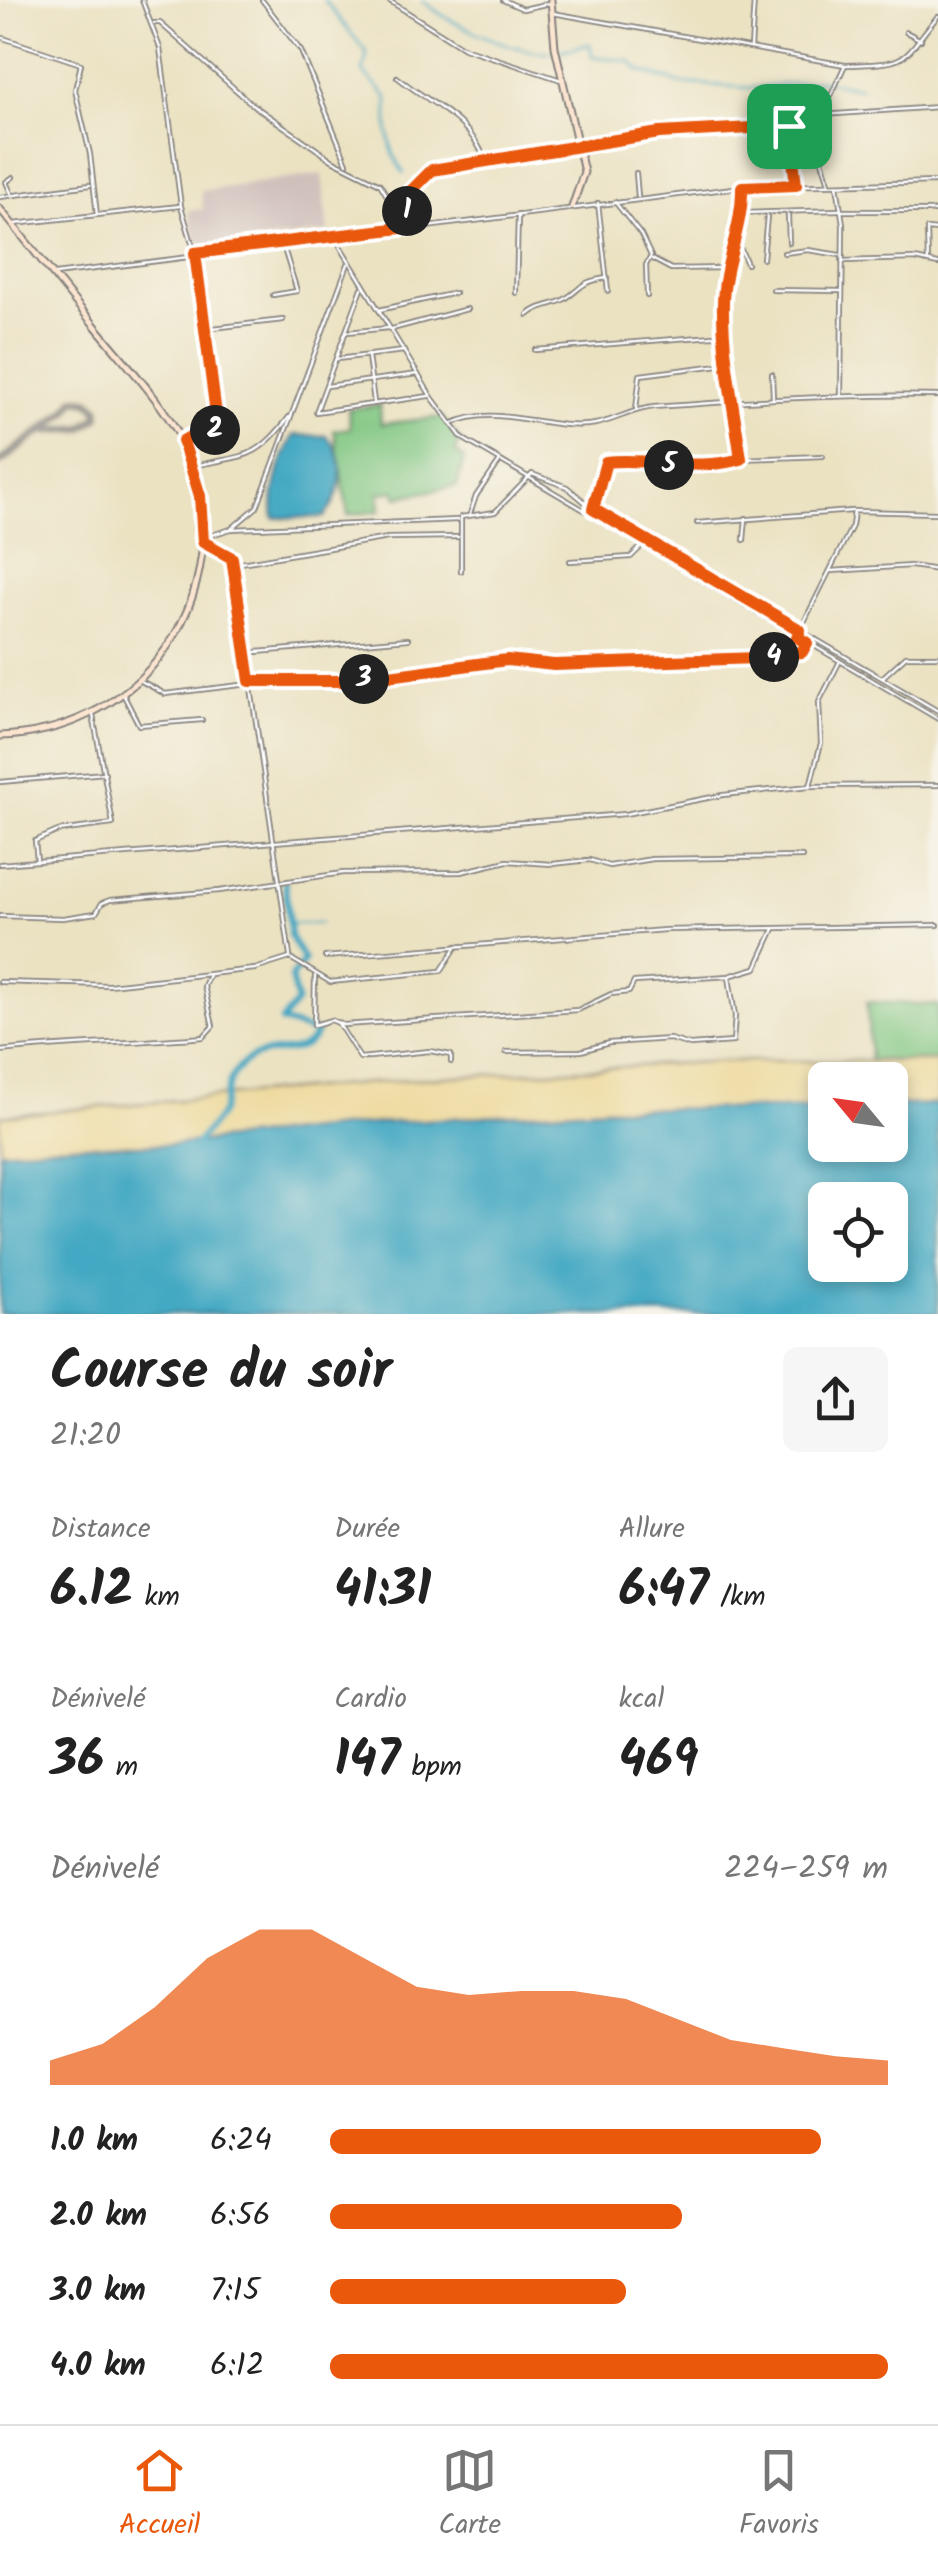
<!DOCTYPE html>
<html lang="fr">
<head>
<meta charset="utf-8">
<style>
	:root { --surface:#fff; --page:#f6f6f6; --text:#222; --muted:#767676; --line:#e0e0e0; --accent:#ea580c }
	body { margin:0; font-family:Kalam,sans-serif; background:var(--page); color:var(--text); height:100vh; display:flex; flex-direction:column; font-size:38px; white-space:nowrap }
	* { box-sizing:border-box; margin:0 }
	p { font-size:32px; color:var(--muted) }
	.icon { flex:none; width:55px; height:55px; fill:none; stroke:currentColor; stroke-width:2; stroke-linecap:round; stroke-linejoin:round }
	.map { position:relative; height:1314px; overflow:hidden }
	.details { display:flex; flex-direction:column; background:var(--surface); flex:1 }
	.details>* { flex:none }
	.needle { width:65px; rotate:299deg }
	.buttons { position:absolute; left:808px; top:1062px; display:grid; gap:20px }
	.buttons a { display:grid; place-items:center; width:100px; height:100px; border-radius:15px; background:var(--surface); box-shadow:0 5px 15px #0003; font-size:50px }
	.pin { position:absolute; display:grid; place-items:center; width:85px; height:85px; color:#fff; margin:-42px; border-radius:20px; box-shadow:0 5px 15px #0006 }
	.km { position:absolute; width:50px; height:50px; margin:-25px; border-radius:50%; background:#222; color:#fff; font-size:28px; line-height:50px; text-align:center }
	.round { display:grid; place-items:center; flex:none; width:105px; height:105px; border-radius:15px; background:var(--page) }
	.overview { display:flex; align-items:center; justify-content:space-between; height:170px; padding:0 50px }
	h1 { font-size:55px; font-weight:600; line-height:75px }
	.stats { display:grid; grid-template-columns:repeat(3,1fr); gap:15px; height:170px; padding:10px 50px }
	.stats div { display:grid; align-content:center }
	.stats b { font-size:50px; font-weight:600 }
	.stats small { font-size:28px; font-weight:400 }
	.stats p { font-size:28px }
	.chart { height:280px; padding:20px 50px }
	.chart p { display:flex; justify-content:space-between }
	.chart svg { width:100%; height:180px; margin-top:10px; fill:var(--accent); opacity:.7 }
	ul { padding:0 50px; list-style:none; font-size:32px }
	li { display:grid; grid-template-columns:160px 120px 1fr; align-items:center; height:75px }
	li i { height:25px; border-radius:12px; background:var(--accent) }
	.menu { display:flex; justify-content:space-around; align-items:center; height:140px; border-top:2px solid var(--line); background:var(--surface); font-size:28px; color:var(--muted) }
	.menu a { display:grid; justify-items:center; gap:5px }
	.menu .selected { color:var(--accent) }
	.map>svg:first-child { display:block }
	.industrial { fill:#d0c0bc }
	.green { fill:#7fc681; stroke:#50745e; stroke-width:2.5 }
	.sand { fill:#eeda9e; stroke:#887e6c; stroke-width:2.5 }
	.water { fill:#43a8c3; stroke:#32657f; stroke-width:2.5; fill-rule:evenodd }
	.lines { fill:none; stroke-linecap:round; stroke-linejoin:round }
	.stream { stroke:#43a8c3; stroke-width:2.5 }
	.river { stroke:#43a8c3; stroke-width:6 }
	.taxiway { stroke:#86827e; stroke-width:8 }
	.street-casing { stroke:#86827e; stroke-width:6 }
	.secondary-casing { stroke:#86827e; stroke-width:9 }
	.street { stroke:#fff; stroke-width:2.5 }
	.secondary { stroke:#fce5d0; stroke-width:5 }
	.route-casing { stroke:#fff; stroke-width:20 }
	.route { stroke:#ea580c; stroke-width:12 }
</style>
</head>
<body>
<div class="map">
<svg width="938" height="1314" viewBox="0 0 938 1314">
	<rect width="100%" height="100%" fill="#f7f3e8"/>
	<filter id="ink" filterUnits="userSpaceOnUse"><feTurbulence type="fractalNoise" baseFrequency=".01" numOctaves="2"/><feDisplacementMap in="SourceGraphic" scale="20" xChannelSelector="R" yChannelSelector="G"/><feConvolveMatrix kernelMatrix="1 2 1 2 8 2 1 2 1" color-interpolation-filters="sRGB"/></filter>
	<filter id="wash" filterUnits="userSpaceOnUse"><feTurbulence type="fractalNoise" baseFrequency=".0048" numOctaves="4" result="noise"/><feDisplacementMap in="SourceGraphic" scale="40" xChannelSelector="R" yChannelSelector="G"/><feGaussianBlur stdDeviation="2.25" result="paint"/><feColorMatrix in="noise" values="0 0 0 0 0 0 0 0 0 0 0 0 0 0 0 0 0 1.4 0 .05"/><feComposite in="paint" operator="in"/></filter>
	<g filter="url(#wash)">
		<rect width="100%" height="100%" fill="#ebe2c2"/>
		<!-- industrial -->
		<polygon class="industrial" points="322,174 329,232 196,249 188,211 203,209 201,191"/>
		<!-- green -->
		<g class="green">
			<polygon points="380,405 381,424 442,417 460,440 455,451 464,459 457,486 398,497 396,491 379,493 380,511 348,515 334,430 350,428 348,409"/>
			<polygon points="867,1002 938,1005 938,1061 870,1060"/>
		</g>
		<!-- sand -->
		<polygon class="sand" points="725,1061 938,1061 938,1104 890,1105 890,1080 825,1080 825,1109 606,1108 380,1123 170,1145 70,1145 0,1151 0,1116 427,1078"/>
		<!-- water -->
		<g class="water">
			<path d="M 294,435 L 327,436 C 348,459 343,495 324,517 L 274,518 C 270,496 280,457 294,435 Z"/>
			<path d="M 938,1104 L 938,1314 L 0,1314 L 0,1151 L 70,1145 L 170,1145 L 380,1123 L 606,1108 L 825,1109 L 825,1145 L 890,1145 L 890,1105 ZM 890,1200 L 890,1265 L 825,1265 L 825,1200 Z"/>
		</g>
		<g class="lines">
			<!-- stream -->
			<g class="stream">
				<path d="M 324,0 L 367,53 L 363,72 L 388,98 C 387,123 387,152 404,173"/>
				<path d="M 422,0 C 448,24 519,55 553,52"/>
				<polyline points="560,51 590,44 592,56 630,61 640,71 679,83 751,88 822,80 860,88"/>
				<polyline points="289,924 321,923"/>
			</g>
			<!-- river -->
			<path class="river" d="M 197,1142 C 204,1133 218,1120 222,1110 C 228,1091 227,1077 245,1062 C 266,1044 302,1061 317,1033 L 281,1022 L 297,1002 L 291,978 L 304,960 L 290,936 L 285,883"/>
			<!-- taxiway -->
			<polyline class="taxiway" points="0,462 66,412 75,399 89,401 98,409 98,417 82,428 44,431"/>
		</g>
	</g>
	<g filter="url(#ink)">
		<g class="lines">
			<!-- street casing -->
			<g class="street-casing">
				<g id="street">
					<polyline points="142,0 160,48 181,206 195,253 218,429 202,430 185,440"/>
					<polyline points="262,0 301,51 347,163"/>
					<polyline points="388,0 464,48 561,80"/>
					<polyline points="503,0 523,9 550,3"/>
					<polyline points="553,13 845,65 822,115"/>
					<polyline points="154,23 160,23 253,105 332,160 380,184 405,226"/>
					<polyline points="906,32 921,40"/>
					<polyline points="0,37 81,64 75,90 90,154 97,215"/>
					<polyline points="751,48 754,0"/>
					<path d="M 846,65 C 913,63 899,62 938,16"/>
					<path d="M 397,77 C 429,103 471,120 484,158"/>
					<polyline points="789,127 796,184"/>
					<polyline points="812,129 829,183"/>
					<polyline points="636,173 638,197"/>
					<polyline points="837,185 843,224 841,395"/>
					<polyline points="11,193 6,182 13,177"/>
					<polyline points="0,197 90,185"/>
					<polyline points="615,202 641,235 651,256 646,265 647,296"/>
					<polyline points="598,203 608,291"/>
					<polyline points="841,211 938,211"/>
					<polyline points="744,213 839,210"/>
					<polyline points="788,215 789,243"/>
					<polyline points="14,224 180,206"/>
					<path d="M 409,225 C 405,196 412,175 443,168 L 659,133 L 812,126 L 822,115 L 938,107"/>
					<polyline points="334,236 431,396 462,438 938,719"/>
					<polyline points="736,238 747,264"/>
					<polyline points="784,253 808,250 840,255"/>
					<polyline points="652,259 671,269 726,268"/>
					<polyline points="763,259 767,216"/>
					<polyline points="842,261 915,259 938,264"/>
					<polyline points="928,262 927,229 938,230"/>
					<polyline points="55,274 741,187 938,182"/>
					<polyline points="362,288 316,412 429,396"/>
					<polyline points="773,290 840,291"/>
					<polyline points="516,293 518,215"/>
					<polyline points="273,295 297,291 282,242"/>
					<polyline points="379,310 455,293"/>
					<path d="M 528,315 C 540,304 553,306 565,299 C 585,286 579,282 607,278"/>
					<polyline points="204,329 283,320"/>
					<polyline points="392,329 467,309"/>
					<polyline points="347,332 389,328"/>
					<polyline points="535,350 726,335"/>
					<polyline points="368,356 374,402"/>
					<polyline points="337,359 404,351"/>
					<polyline points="772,374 773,398"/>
					<polyline points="327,386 418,374"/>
					<polyline points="636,409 640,375 727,364"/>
					<path d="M 451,424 C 494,403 543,429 588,425 C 610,424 630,409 654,407 C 749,400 843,394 938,396"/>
					<path d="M 741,459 C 735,408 723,356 723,304 C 723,264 743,229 742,190"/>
					<path d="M 194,466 C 244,454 254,463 289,417"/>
					<polyline points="594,508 606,463 648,460 663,465 716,465 741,459 823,456"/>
					<polyline points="470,514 476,496 500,461"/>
					<polyline points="697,523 852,511"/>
					<polyline points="231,529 458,520"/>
					<polyline points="205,537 231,529 257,507 348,264"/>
					<polyline points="744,540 746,518"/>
					<polyline points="203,542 228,553 233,564 290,956"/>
					<polyline points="570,561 631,557 642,546"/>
					<polyline points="235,564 388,538 458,537"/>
					<polyline points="461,571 461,517 495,512 532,474 567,487 593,509 938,711"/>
					<polyline points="831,571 911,566 938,570"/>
					<polyline points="797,636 852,526 854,511 938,513"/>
					<polyline points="245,653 408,639"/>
					<polyline points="883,677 906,656 938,656"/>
					<polyline points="141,681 165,694 249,684"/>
					<polyline points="250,681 352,681 507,660 554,665 799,653 806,644"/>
					<polyline points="123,694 139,725 202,720"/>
					<polyline points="0,782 105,773"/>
					<polyline points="810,786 821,743 819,702 839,663"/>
					<polyline points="37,860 35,841 58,831 113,824 93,715"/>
					<polyline points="0,864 625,814 723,795 810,786 938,785"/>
					<polyline points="0,916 63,918 96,913 102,903 110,900 219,891 343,873 461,872 507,861 552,864 590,860 609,866 652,859 802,857"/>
					<polyline points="325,957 665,930 938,925"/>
					<polyline points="315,976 314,1025 331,1020 343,1025 578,1010 611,994 629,992 634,982 729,976 756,968 774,929"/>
					<polyline points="0,982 109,985 255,969 290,958 330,982 441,971 457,946"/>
					<polyline points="338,1023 360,1058 430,1051 451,1055 451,1062"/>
					<path d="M 0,1051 C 63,1044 135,1043 203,1037 L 213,1026 L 204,986 L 209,975"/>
					<polyline points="506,1052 581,1051 609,1043 670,1039 690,1045 733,1042 735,1016 729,977"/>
				</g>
			</g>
			<!-- secondary casing -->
			<g class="secondary-casing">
				<g id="secondary">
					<polyline points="551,0 555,47 584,172 572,207"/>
					<path d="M 0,209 C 32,248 63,288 96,327 C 126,364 161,400 183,442 C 218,511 206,599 159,658 C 120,707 62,734 0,736"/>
				</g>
			</g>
			<!-- street -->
			<use href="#street" class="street"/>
			<!-- secondary -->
			<use href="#secondary" class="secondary"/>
		</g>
	</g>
	<g class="lines" filter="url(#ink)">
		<!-- route casing -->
		<g class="route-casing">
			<path id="route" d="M 789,126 L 796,185 L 742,187 C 743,227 724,262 723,303 C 722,354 734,408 741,459 C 696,472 651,457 606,462 L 593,509 L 800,630 L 797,637 L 807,643 L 802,652 L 757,658 L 554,665 L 507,660 L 352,681 L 250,681 L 232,558 L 203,542 L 200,496 L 183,441 L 202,430 L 218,429 L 195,253 L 409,227 L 410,192 L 432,170 L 659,133 Z"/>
		</g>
		<!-- route -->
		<use href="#route" class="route"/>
	</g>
</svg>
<div class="buttons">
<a><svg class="needle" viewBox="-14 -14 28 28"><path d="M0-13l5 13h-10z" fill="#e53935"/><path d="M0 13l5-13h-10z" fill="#767676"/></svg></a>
<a><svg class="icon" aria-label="locate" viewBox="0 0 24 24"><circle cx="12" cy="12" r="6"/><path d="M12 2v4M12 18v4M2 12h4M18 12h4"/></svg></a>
</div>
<div class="pin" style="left:789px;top:126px;background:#1e9e55"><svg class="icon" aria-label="arrive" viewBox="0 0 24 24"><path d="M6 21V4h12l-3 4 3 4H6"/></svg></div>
<b class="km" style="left:407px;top:211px">1</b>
<b class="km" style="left:215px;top:430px">2</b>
<b class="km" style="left:364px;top:679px">3</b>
<b class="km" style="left:774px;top:657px">4</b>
<b class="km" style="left:669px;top:465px">5</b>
</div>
<section class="details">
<div class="overview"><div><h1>Course du soir</h1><p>21:20</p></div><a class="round"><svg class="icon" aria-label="share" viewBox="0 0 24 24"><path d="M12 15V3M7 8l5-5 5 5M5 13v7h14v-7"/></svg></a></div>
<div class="stats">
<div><p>Distance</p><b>6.12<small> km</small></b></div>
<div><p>Durée</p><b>41:31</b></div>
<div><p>Allure</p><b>6:47<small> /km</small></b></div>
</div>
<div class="stats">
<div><p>Dénivelé</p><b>36<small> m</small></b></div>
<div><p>Cardio</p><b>147<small> bpm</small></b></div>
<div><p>kcal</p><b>469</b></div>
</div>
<div class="chart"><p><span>Dénivelé</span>224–259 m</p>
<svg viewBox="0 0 160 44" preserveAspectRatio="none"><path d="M0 44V38L10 34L20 25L30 13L40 6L50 6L60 13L70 20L80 22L90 21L100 21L110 23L120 28L130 33L140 35L150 37L160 38V44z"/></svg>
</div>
<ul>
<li><b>1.0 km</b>6:24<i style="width:88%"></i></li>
<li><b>2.0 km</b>6:56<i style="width:63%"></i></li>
<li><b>3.0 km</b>7:15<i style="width:53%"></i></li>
<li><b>4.0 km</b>6:12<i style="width:100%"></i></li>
</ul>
</section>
<nav class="menu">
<a class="selected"><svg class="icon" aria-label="home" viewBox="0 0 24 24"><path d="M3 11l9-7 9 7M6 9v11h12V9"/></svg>Accueil</a>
<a><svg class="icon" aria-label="map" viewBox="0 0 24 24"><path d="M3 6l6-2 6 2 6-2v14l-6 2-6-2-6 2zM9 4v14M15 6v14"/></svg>Carte</a>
<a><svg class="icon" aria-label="saved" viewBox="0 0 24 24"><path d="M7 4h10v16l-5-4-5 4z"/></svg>Favoris</a>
</nav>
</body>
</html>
